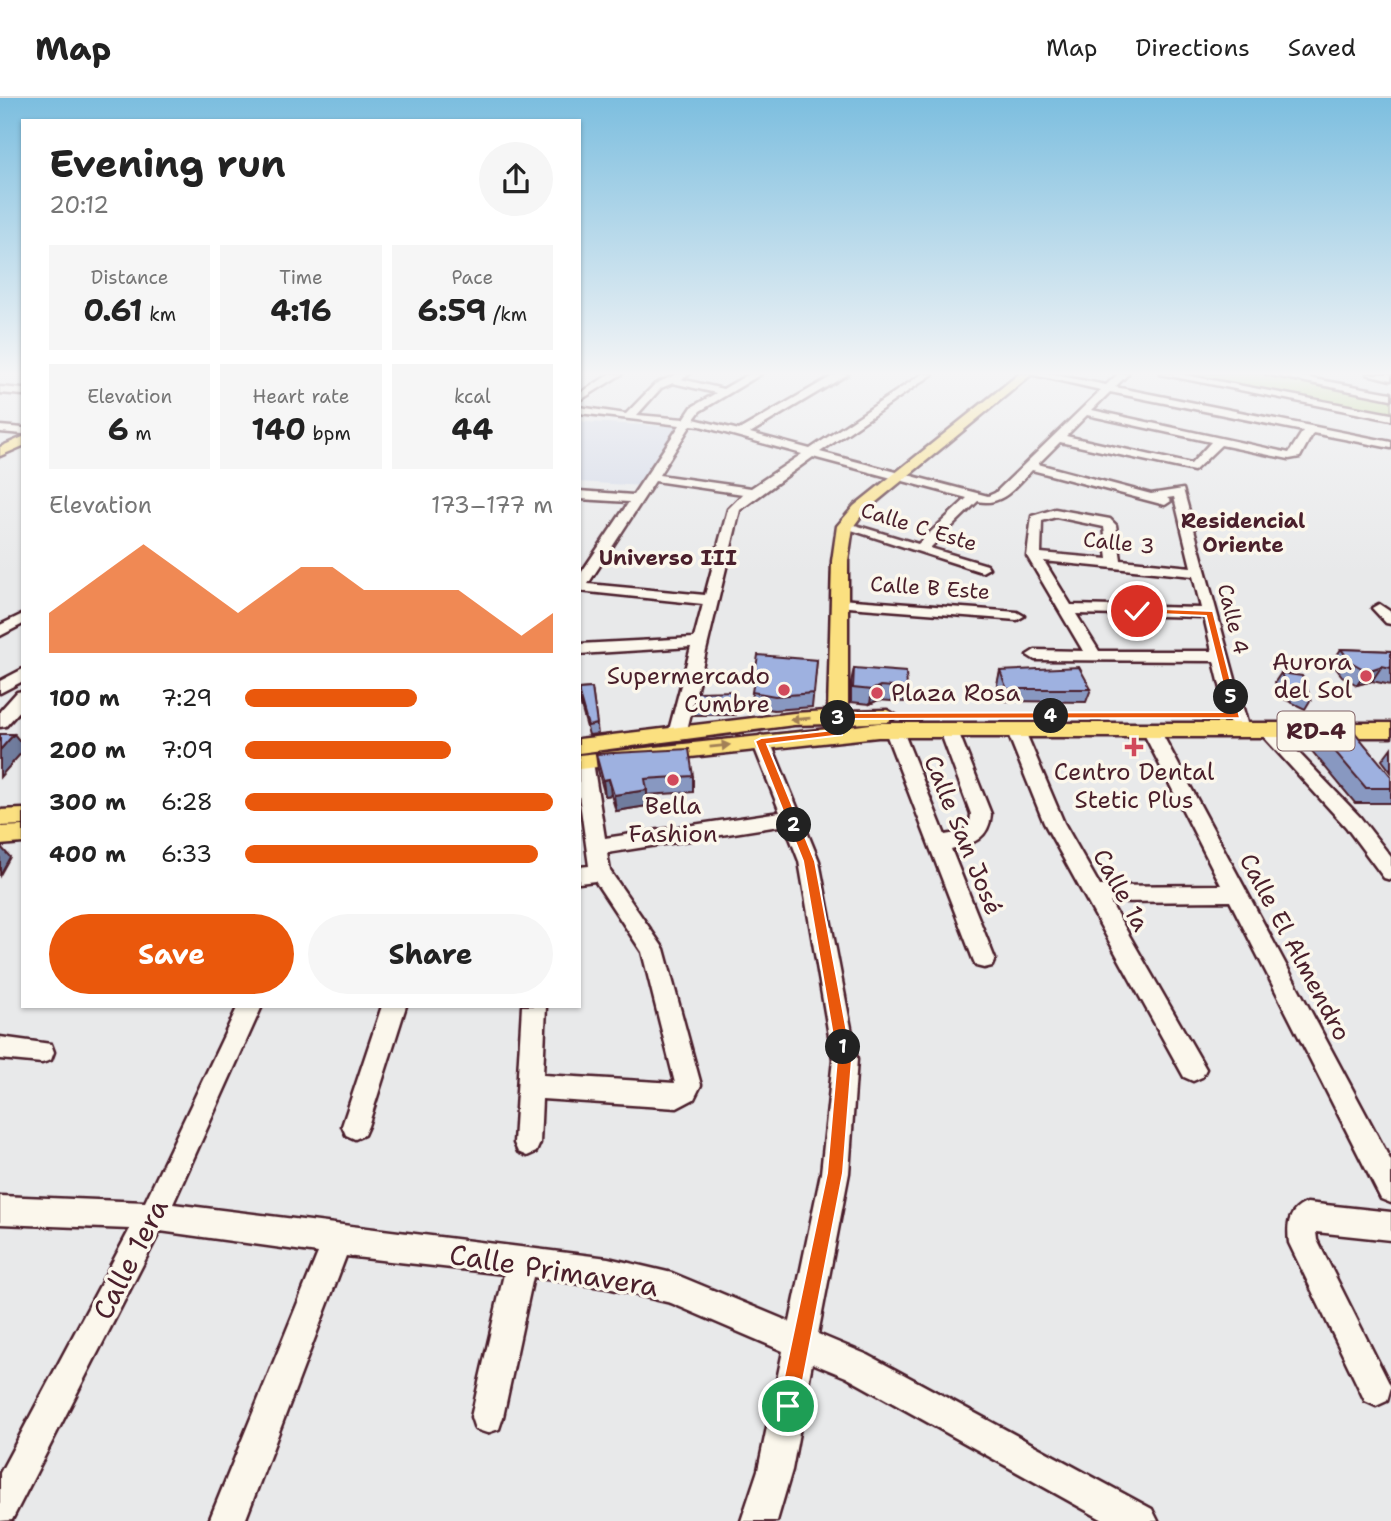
<!DOCTYPE html>
<html lang="en">
<head>
<meta charset="utf-8">
<style>
	:root { --surface:#fff; --page:#f6f6f6; --text:#222; --muted:#767676; --line:#e0e0e0; --accent:#ea580c }
	body { margin:0; font-family:"Shantell Sans",sans-serif; background:var(--page); color:var(--text); height:100vh; display:flex; flex-direction:column; font-size:26px; white-space:nowrap }
	* { box-sizing:border-box; margin:0 }
	p { font-size:23px; color:var(--muted) }
	.icon { flex:none; width:38px; height:38px; fill:none; stroke:currentColor; stroke-width:2; stroke-linecap:round; stroke-linejoin:round }
	.map { position:relative; flex:1; overflow:hidden }
	.sheet { position:absolute; left:21px; top:21px; width:560px; height:889px; display:flex; flex-direction:column; background:var(--surface); border-radius:0px; box-shadow:0 2px 5px #0004 }
	.sheet>* { flex:none }
	.pin { position:absolute; display:grid; place-items:center; width:60px; height:60px; color:#fff; margin:-30px; border:4px solid #fff; border-radius:50%; box-shadow:0 2px 7px #0007 }
	.km { position:absolute; width:35px; height:35px; margin:-18px; border-radius:50%; background:#222; color:#fff; font-size:19px; line-height:35px; text-align:center }
	.round { display:grid; place-items:center; flex:none; width:74px; height:74px; border-radius:37px; background:var(--page) }
	.overview { display:flex; align-items:center; justify-content:space-between; height:119px; padding:0 28px }
	h1 { font-size:38px; font-weight:700; line-height:52px }
	.stats { display:grid; grid-template-columns:repeat(3,1fr); gap:10px; height:119px; padding:7px 28px }
	.stats div { display:grid; align-content:center; border-radius:0px; background:var(--page); text-align:center }
	.stats b { font-size:30px; font-weight:700 }
	.stats small { font-size:19px; font-weight:400 }
	.stats p { font-size:19px }
	.chart { height:196px; padding:14px 28px }
	.chart p { display:flex; justify-content:space-between }
	.chart svg { width:100%; height:126px; margin-top:7px; fill:var(--accent); opacity:.7 }
	.action { display:flex; gap:14px; margin-top:auto; padding:14px 28px }
	.action a { flex:1; height:80px; border-radius:42px; background:var(--accent); color:#fff; font-size:28px; font-weight:700; line-height:80px; text-align:center }
	.action a+a { background:var(--page); color:var(--text) }
	ul { padding:0 28px; list-style:none; font-size:23px }
	li { display:grid; grid-template-columns:112px 84px 1fr; align-items:center; height:52px }
	li i { height:18px; border-radius:9px; background:var(--accent) }
	header { display:flex; align-items:center; gap:42px; box-sizing:border-box; height:98px; padding:0 35px; background:var(--surface); border-bottom:2px solid var(--line) }
	header strong { font-size:33px }
	nav { display:flex; gap:38px; margin-inline-start:auto; font-size:24px }
	.map>svg:first-child { display:block }
	.built { fill:#d2d8e7 }
	.green { fill:#bbd48a; stroke:#827a5a; stroke-width:2 }
	.lines { fill:none; stroke-linecap:round; stroke-linejoin:round }
	.minor-casing { stroke:#4a1f2b; stroke-width:5 }
	.major-casing { stroke:#4a1f2b; stroke-width:5 }
	.minor { fill:#fbf7ec; fill-rule:evenodd }
	.major { fill:#fbe080; fill-rule:evenodd }
	.wall { fill:#8898c1; stroke:#4a1f2b; stroke-width:2 }
	.shaded-wall { fill:#6f7c9d; stroke:#4a1f2b; stroke-width:2 }
	.building { fill:#9eb1e0; stroke:#4a1f2b; stroke-width:2 }
	.oneway { fill:#a28056 }
	.route { fill:#ea580c; stroke:#fff; stroke-width:2 }
	.poi-dot { fill:#d1495b; stroke:#fbf7ec; stroke-width:2.5 }
	.labels { text-anchor:middle; stroke-width:7; stroke-linejoin:round; paint-order:stroke }
	.far-neighbourhood-label { font-size:21px; font-weight:bold; fill:#4a1f2b; stroke:#fbf7ec }
	.far-street-label { font-size:21px; fill:#4a1f2b; stroke:#fbf7ec }
	.shield { fill:#fbf7ec; stroke:#7f6065; stroke-width:2 }
	.shield-label { font-size:23px; font-weight:bold; fill:#4a1f2b }
	.poi-label { font-size:24px; fill:#4a1f2b; stroke:#fbf7ec; text-anchor:end }
	.street-label { font-size:24px; fill:#4a1f2b; stroke:#fbf7ec }
	.near-street-label { font-size:28px; fill:#4a1f2b; stroke:#fbf7ec }
</style>
</head>
<body>
<header>
<strong>Map</strong>
<nav><a>Map</a><a>Directions</a><a>Saved</a></nav>
</header>
<div class="map">
<svg width="1391" height="1423" viewBox="0 0 1391 1423">
	<rect width="100%" height="100%" fill="#e8e9ea"/>
	<filter id="ink" filterUnits="userSpaceOnUse"><feTurbulence type="fractalNoise" baseFrequency=".0143" numOctaves="2"/><feDisplacementMap in="SourceGraphic" scale="14" xChannelSelector="R" yChannelSelector="G"/><feConvolveMatrix kernelMatrix="1 2 1 2 8 2 1 2 1" color-interpolation-filters="sRGB"/></filter>
	<g filter="url(#ink)">
		<!-- built -->
		<polygon class="built" points="579,322 585,324 682,329 642,388 579,384"/>
		<!-- green -->
		<polygon class="green" points="1169,276 1266,276 1391,299 1391,318"/>
		<g class="lines">
			<!-- minor casing -->
			<g class="minor-casing">
				<g id="minor">
					<polygon points="610,276 622,276 579,303 579,296"/>
					<path d="M 677,276 L 690,276 L 681,281 L 723,291 L 749,276 L 761,276 L 700,313 L 694,321 L 739,332 L 836,276 L 848,276 L 750,335 L 810,351 L 922,276 L 933,276 L 820,354 L 988,398 L 995,395 L 1101,292 L 1030,276 L 1050,276 L 1106,287 L 1118,276 L 1128,276 L 1115,289 L 1391,344 L 1391,350 L 1313,335 L 1300,359 L 1289,361 L 1221,347 L 1194,373 L 1060,344 L 1038,366 L 1151,396 L 1183,391 L 1249,632 L 1240,638 L 1231,632 L 1214,563 L 1035,562 L 1027,557 L 1035,552 L 1083,553 L 1027,458 L 1032,418 L 1055,411 L 1110,421 L 1116,427 L 1121,462 L 1191,469 L 1174,399 L 1167,400 L 1171,403 L 1165,407 L 1032,372 C 1016,388 1002,409 978,403 L 930,450 L 987,467 L 989,470 L 982,474 L 839,428 L 845,424 L 918,446 L 967,400 L 813,359 L 740,412 L 686,636 L 677,642 L 668,636 L 691,549 L 579,556 L 579,546 L 694,540 L 703,506 L 579,493 L 579,478 L 629,404 L 579,401 L 579,393 L 633,397 L 680,327 L 579,315 L 579,309 L 626,316 L 655,286 ZM 673,285 L 716,295 L 692,309 L 684,321 L 637,317 L 661,290 ZM 1110,294 L 1303,333 L 1289,355 L 1092,312 ZM 1087,317 L 1211,344 L 1191,366 L 1066,338 ZM 691,327 L 700,328 L 802,356 L 751,390 L 659,377 ZM 655,383 L 743,396 L 728,411 L 705,497 L 588,486 ZM 1056,419 L 1104,429 L 1108,461 L 1041,455 L 1042,423 ZM 1044,463 L 1193,478 L 1201,510 L 1071,507 ZM 1076,516 L 1204,519 L 1212,553 L 1099,553 Z"/>
					<polygon points="1160,276 1180,276 1391,316 1391,322"/>
					<polygon points="1266,276 1287,276 1391,295 1391,301"/>
					<polygon points="1367,276 1391,276 1391,282"/>
					<polygon points="0,289 23,291 23,297 0,295"/>
					<polygon points="0,328 23,330 23,336 0,334"/>
					<polygon points="840,501 1017,514 1024,518 1017,522 835,508 835,502"/>
					<polygon points="1379,506 1391,514 1391,526 1386,525 1372,510"/>
					<polygon points="23,516 23,526 0,538 0,527"/>
					<polygon points="23,571 23,583 0,595 0,583"/>
					<polygon points="23,593 23,609 6,628 0,629 0,613 17,594"/>
					<polygon points="1151,626 1160,632 1391,1063 1391,1105 1381,1101 1230,803 1110,804 1206,971 1202,979 1193,983 1184,979 1044,725 1007,633 1016,627 1025,633 1064,725 1100,788 1221,787 1142,632"/>
					<path d="M 894,627 L 903,633 L 945,737 L 962,734 L 970,726 L 971,716 L 940,633 L 949,627 L 958,633 L 991,716 C 989,741 973,746 951,751 L 995,861 L 992,868 L 984,870 L 976,868 L 973,861 L 885,633 Z"/>
					<polygon points="1268,627 1274,629 1360,719 1391,759 1391,782 1384,780 1346,729 1262,637 1259,633"/>
					<polygon points="761,637 770,643 819,763 857,961 849,1075 818,1236 868,1257 1152,1411 1158,1423 1105,1423 846,1279 812,1265 792,1372 777,1423 741,1423 758,1372 783,1253 671,1205 608,1190 533,1179 503,1319 499,1331 487,1335 475,1331 471,1319 504,1176 346,1158 245,1423 209,1423 318,1155 160,1133 12,1422 0,1423 0,1375 130,1131 0,1126 0,1098 145,1104 238,908 262,908 173,1106 608,1160 672,1175 790,1224 821,1075 833,961 799,763 785,727 607,755 610,773 664,851 701,987 694,1001 677,1010 542,1001 540,1045 536,1054 527,1058 518,1054 514,1045 522,908 546,908 543,977 675,985 642,854 595,783 579,785 579,769 589,768 579,697 579,659 590,660 593,664 605,740 780,714 752,643"/>
					<polygon points="382,908 406,908 368,1028 364,1037 355,1041 346,1037 342,1028"/>
					<polygon points="0,939 51,946 54,954 51,962 42,965 0,961"/>
					<path d="M 1307,1105 L 1391,1114 L 1391,1142 L 1316,1134 L 1317,1142 L 1391,1289 L 1387,1303 L 1376,1308 L 1365,1303 L 1289,1145 C 1287,1127 1288,1112 1307,1105 Z"/>
				</g>
			</g>
			<!-- major casing -->
			<g class="major-casing">
				<g id="major">
					<polygon points="1019,276 1032,276 864,414 853,429 848,463 848,613 887,612 897,618 887,624 848,626 848,629 878,625 1391,625 1391,639 878,639 579,671 579,657 828,631 828,626 794,627 579,655 579,641 794,615 828,613 832,463 837,428 854,408"/>
					<polygon points="23,339 23,348 0,358 0,349"/>
					<polygon points="23,711 23,727 0,728 0,712"/>
					<polygon points="23,728 23,745 0,747 0,729"/>
				</g>
			</g>
			<!-- minor -->
			<use href="#minor" class="minor"/>
			<!-- major -->
			<use href="#major" class="major"/>
		</g>
		<!-- wall -->
		<g class="wall">
			<polygon points="1341,551 1391,553 1391,587 1372,583 1357,587 1342,578 1332,565"/>
			<polygon points="817,562 812,609 774,612 751,608 752,594"/>
			<polygon points="854,570 907,590 904,604 878,602 870,606 851,604 851,584"/>
			<polygon points="1000,573 1091,591 1086,604 1003,603 997,586"/>
			<polygon points="1281,575 1311,601 1305,611 1280,599 1275,584"/>
			<polygon points="592,590 598,636 589,637 579,601 579,591"/>
			<rect x="693" y="608" width="43" height="9"/>
			<polygon points="1316,631 1391,678 1391,705 1355,705 1306,646"/>
			<polygon points="1391,650 1391,674 1382,662"/>
			<polygon points="596,656 693,678 693,694 647,697 647,708 616,713 611,697 605,698 598,672"/>
		</g>
		<!-- shaded-wall -->
		<g class="shaded-wall">
			<polygon points="1382,568 1372,583 1357,587 1367,573"/>
			<polygon points="880,588 878,602 870,606 872,592"/>
			<polygon points="14,636 23,647 23,653 0,679 0,652"/>
			<polygon points="609,681 611,697 605,698 603,682"/>
			<polygon points="647,692 647,708 616,713 614,697"/>
			<polygon points="0,748 10,759 0,777"/>
		</g>
		<!-- building -->
		<g class="building">
			<polygon points="1341,551 1391,553 1391,570 1382,568 1367,573 1351,564"/>
			<polygon points="758,557 817,562 814,595 775,598 752,594"/>
			<polygon points="1079,569 1091,591 1007,591 1000,573"/>
			<polygon points="854,570 906,574 907,590 880,588 872,592 853,590"/>
			<polygon points="1281,575 1302,578 1311,601 1286,589"/>
			<polygon points="592,590 597,626 588,628 579,596 579,591"/>
			<polygon points="735,593 736,608 693,608 697,594"/>
			<polygon points="1316,631 1352,631 1391,678 1391,690 1366,690"/>
			<polygon points="0,636 14,636 0,652"/>
			<polygon points="689,651 693,678 645,681 647,692 614,697 609,681 603,682 596,656"/>
		</g>
		<!-- one-way arrows -->
		<defs><path id="oneway-solid" d="M-6-.8H1V-3.2L6.5 0L1 3.2V.8H-6Z" transform="scale(1.75)"/></defs>
		<g class="oneway">
			<use href="#oneway-solid" transform="translate(800 621) rotate(175)"/>
			<use href="#oneway-solid" transform="translate(720 648) rotate(-6)"/>
		</g>
	</g>
	<!-- sky -->
	<linearGradient id="sky" x2="0" y2="1"><stop stop-color="#7cbedf"/><stop offset="0.58" stop-color="#f5f5f6"/><stop offset="1" stop-color="#f5f5f6" stop-opacity="0"/></linearGradient>
	<rect width="1391" height="475" fill="url(#sky)"/>
	<!-- route -->
	<polygon class="route" points="1137,510 1213,513 1240,620 843,621 842,637 767,646 815,763 852,961 843,1075 798,1308 795,1315 788,1317 781,1315 778,1308 827,1075 837,961 803,763 755,643 761,640 833,632 833,618 838,615 1230,614 1206,518 1134,515"/>
	<!-- markers -->
	<g class="poi-dot">
		<circle cx="1366" cy="578" r="7"/>
		<circle cx="784" cy="592" r="7"/>
		<circle cx="877" cy="595" r="7"/>
		<path d="M1130.5 638.5h7v7h7v7h-7v7h-7v-7h-7v-7h7z"/>
		<circle cx="673" cy="682" r="7"/>
	</g>
	<g class="labels">
		<!-- far-neighbourhood labels -->
		<g class="far-neighbourhood-label">
			<text x="1243" y="430">Residencial<tspan x="1243" dy="24">Oriente</tspan></text>
			<text x="668" y="467">Universo III</text>
		</g>
		<!-- far-street labels -->
		<g class="far-street-label">
			<text transform="translate(919 429) rotate(17)" y="7">Calle C Este</text>
			<text transform="translate(1119 445) rotate(6)" y="7">Calle 3</text>
			<text transform="translate(930 490) rotate(4)" y="7">Calle B Este</text>
			<text transform="translate(1233 521) rotate(76)" y="7">Calle 4</text>
		</g>
		<!-- shield labels -->
		<rect class="shield" x="1277.5" y="613.5" width="77" height="39" rx="5"/>
		<g class="shield-label">
			<text x="1316" y="641">RD-4</text>
		</g>
		<!-- poi labels -->
		<g class="poi-label">
			<text x="1352" y="572">Aurora<tspan x="1352" dy="28">del Sol</tspan></text>
			<text x="770" y="586">Supermercado<tspan x="770" dy="28">Cumbre</tspan></text>
			<text x="891" y="603" text-anchor="start">Plaza Rosa</text>
			<text x="1134" y="682" text-anchor="middle">Centro Dental<tspan x="1134" dy="28">Stetic Plus</tspan></text>
			<text x="673" y="716" text-anchor="middle">Bella<tspan x="673" dy="28">Fashion</tspan></text>
		</g>
		<!-- street labels -->
		<g class="street-label">
			<text transform="translate(963 737) rotate(68)" y="8">Calle San José</text>
			<text transform="translate(1121 792) rotate(61)" y="8">Calle 1a</text>
			<text transform="translate(1295 849) rotate(62)" y="8">Calle El Almendro</text>
		</g>
		<!-- near-street labels -->
		<g class="near-street-label">
			<text transform="translate(130 1161) rotate(-63)" y="10">Calle 1era</text>
			<text transform="translate(554 1172) rotate(9)" y="10">Calle Primavera</text>
		</g>
	</g>
</svg>
<div class="pin" style="left:788px;top:1308px;background:#1e9e55"><svg class="icon" aria-label="arrive" viewBox="0 0 24 24"><path d="M6 21V4h12l-3 4 3 4H6"/></svg></div>
<div class="pin" style="left:1137px;top:513px;background:#d93025"><svg class="icon" aria-label="check" viewBox="0 0 24 24"><path d="M5 12l5 5 9-10"/></svg></div>
<b class="km" style="left:843px;top:949px">1</b>
<b class="km" style="left:794px;top:727px">2</b>
<b class="km" style="left:838px;top:620px">3</b>
<b class="km" style="left:1051px;top:618px">4</b>
<b class="km" style="left:1231px;top:599px">5</b>
<section class="sheet">
<div class="overview"><div><h1>Evening run</h1><p>20:12</p></div><a class="round"><svg class="icon" aria-label="share" viewBox="0 0 24 24"><path d="M12 15V3M7 8l5-5 5 5M5 13v7h14v-7"/></svg></a></div>
<div class="stats">
<div><p>Distance</p><b>0.61<small> km</small></b></div>
<div><p>Time</p><b>4:16</b></div>
<div><p>Pace</p><b>6:59<small> /km</small></b></div>
</div>
<div class="stats">
<div><p>Elevation</p><b>6<small> m</small></b></div>
<div><p>Heart rate</p><b>140<small> bpm</small></b></div>
<div><p>kcal</p><b>44</b></div>
</div>
<div class="chart"><p><span>Elevation</span>173–177 m</p>
<svg viewBox="0 0 160 44" preserveAspectRatio="none"><path d="M0 44V30L10 22L20 14L30 6L40 14L50 22L60 30L70 22L80 14L90 14L100 22L110 22L120 22L130 22L140 30L150 38L160 30V44z"/></svg>
</div>
<ul>
<li><b>100 m</b>7:29<i style="width:56%"></i></li>
<li><b>200 m</b>7:09<i style="width:67%"></i></li>
<li><b>300 m</b>6:28<i style="width:100%"></i></li>
<li><b>400 m</b>6:33<i style="width:95%"></i></li>
</ul>
<div class="action"><a>Save</a><a>Share</a></div>
</section>
</div>
</body>
</html>
